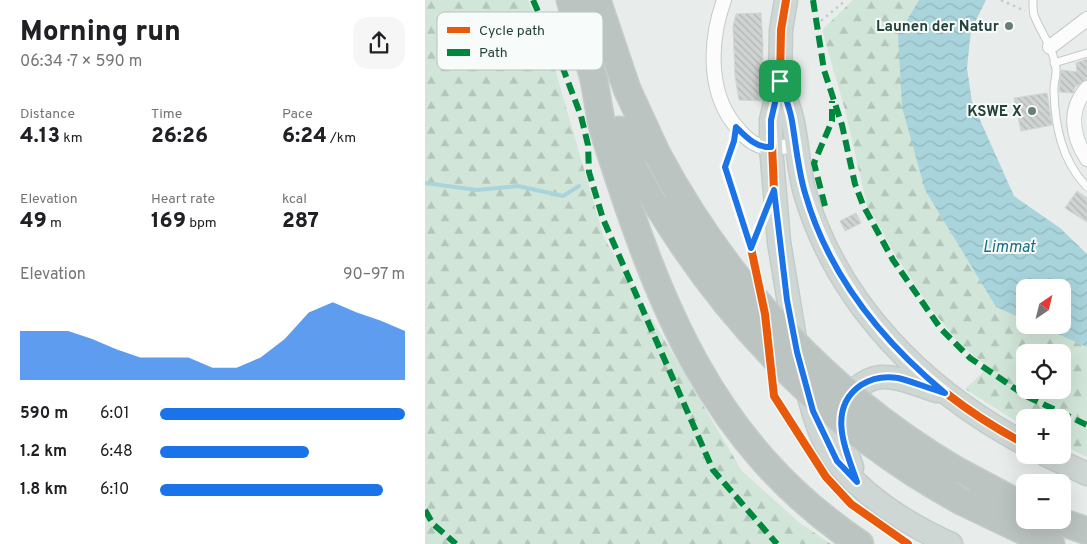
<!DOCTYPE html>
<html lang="en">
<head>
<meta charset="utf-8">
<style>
	:root { --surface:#fff; --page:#f6f6f6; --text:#202124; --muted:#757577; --accent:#1a73e8 }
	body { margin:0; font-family:Overpass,sans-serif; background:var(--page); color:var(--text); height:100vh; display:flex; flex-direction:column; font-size:19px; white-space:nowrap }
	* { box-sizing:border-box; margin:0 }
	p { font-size:16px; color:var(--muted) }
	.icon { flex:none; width:28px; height:28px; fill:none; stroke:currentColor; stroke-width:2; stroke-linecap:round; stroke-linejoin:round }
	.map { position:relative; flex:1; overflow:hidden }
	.details { display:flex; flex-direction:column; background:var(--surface); width:425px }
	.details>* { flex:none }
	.needle { width:32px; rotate:35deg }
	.tools { position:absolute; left:591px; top:279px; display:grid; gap:10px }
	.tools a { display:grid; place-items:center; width:55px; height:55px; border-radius:10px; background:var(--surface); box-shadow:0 5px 20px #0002; font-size:25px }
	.pin { position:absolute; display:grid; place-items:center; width:42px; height:42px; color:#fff; margin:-21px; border-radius:10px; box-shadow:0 2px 8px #0006 }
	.round { display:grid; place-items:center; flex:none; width:52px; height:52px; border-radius:15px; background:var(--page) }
	.headline { display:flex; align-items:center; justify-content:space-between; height:85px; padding:0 20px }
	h1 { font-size:28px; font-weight:800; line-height:38px }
	.figures { display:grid; grid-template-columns:repeat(3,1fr); gap:8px; height:85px; padding:5px 20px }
	.figures div { display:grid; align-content:center }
	.figures b { font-size:21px; font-weight:800 }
	.figures small { font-size:14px; font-weight:400 }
	.figures p { font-size:14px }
	.chart { height:140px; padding:10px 20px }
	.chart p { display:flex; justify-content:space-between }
	.chart svg { width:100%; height:90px; margin-top:5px; fill:var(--accent); opacity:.7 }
	ul { padding:0 20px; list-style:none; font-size:16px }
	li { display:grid; grid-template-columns:80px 60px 1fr; align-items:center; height:38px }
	li i { height:12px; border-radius:6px; background:var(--accent) }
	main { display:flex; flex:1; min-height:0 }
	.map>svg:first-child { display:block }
	.forest { fill:url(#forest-firs); fill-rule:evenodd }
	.water { fill:url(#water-waves) }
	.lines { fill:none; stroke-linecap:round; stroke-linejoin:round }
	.stream { stroke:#a9d4db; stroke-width:4 }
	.building { fill:url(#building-back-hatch); stroke:#d1d6d4 }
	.service-casing { stroke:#c5cac8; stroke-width:9 }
	.minor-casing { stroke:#c5cac8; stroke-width:16 }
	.primary-casing { stroke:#c3ccc9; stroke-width:25 }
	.motorway-casing { stroke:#c3ccc9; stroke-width:29 }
	.path { stroke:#c3ccca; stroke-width:2.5; stroke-dasharray:2.5 4; stroke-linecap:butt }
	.service { stroke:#fcfcfc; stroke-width:7 }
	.minor { stroke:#fcfcfc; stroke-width:14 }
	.primary { stroke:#cfd7d5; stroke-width:22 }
	.motorway { stroke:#bcc4c2; stroke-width:26 }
	.motorway-bridge-casing { stroke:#c3ccc9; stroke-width:29; stroke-linecap:butt }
	.motorway-bridge { stroke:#bcc4c2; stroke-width:26 }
	.quiet { stroke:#00873e; stroke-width:6; stroke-dasharray:12 6; stroke-linecap:butt }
	.cycleway-casing { stroke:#f7fbf9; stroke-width:11 }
	.cycleway { stroke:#e8590c; stroke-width:8 }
	.route-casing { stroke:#fff; stroke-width:10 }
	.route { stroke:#1a73e8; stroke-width:6 }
	.poi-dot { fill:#697e78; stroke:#f7fbf9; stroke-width:2 }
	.labels { text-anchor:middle; stroke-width:4; stroke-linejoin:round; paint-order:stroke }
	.poi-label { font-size:15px; font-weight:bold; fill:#24423a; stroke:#f7fbf9; text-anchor:end }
	.water-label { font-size:16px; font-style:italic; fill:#1c6f80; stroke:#f7fbf9 }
	.key { fill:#f7fbf9; stroke:#b8c4c0; stroke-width:1 }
	.key-label { font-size:14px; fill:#24423a }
</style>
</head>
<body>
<main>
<section class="details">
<div class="headline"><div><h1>Morning run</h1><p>06:34 · 7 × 590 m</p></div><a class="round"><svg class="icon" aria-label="share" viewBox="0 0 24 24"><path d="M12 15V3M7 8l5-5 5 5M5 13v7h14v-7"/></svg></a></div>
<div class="figures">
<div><p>Distance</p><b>4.13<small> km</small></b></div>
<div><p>Time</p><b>26:26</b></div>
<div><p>Pace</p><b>6:24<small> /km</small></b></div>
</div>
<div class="figures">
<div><p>Elevation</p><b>49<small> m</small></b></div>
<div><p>Heart rate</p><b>169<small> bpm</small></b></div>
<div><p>kcal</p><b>287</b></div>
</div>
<div class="chart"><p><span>Elevation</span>90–97 m</p>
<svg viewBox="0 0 160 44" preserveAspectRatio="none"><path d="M0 44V20L10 20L20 20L30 24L40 29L50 33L60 33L70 33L80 38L90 38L100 33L110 24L120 11L130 6L140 11L150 15L160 20V44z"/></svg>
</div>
<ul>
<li><b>590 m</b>6:01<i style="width:100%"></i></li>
<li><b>1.2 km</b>6:48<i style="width:61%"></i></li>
<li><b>1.8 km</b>6:10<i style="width:91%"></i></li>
</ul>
</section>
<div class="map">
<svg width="662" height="544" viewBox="0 0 662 544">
	<defs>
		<pattern id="forest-firs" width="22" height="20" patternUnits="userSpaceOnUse" patternTransform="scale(1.25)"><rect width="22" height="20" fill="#d1e6d8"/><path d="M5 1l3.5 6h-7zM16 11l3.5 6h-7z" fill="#b3c6ba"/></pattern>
		<pattern id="water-waves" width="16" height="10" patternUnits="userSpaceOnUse" patternTransform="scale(1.25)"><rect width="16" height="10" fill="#a9d4db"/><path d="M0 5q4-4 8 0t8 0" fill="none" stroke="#91b7bd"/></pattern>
		<pattern id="building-back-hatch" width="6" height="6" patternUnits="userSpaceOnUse" patternTransform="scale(1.25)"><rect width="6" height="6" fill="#cfd4d2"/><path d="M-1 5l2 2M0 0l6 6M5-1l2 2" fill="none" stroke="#b2b7b5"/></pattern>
	</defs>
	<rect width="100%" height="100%" fill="#e8edeb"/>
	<!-- forest -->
	<g class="forest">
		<polygon points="0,0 103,0 125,52 179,238 317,471 375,523 406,544 0,544"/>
		<path d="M 428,0 L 494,0 L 473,35 L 500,190 L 571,307 L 600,320 L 600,325 L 612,325 L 662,347 L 662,457 L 638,445 L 638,418 L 600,418 L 600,427 L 540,389 L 563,367 L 535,344 L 507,310 L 472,258 L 442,205 L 420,110 L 397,30 ZM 600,352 L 638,352 L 638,390 L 600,390 Z"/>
	</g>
	<!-- water -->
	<polygon class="water" points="494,0 561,0 546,30 542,68 547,102 589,196 635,228 662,254 662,347 612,325 638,325 638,288 600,288 600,320 571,307 500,190 477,107 473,35"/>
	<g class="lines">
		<!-- stream -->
		<polyline class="stream" points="0,183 52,190 93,186 138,196 154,186"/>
	</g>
	<!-- building -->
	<g class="building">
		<polygon points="336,13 338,45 337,101 314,100 310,76 308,26 311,14"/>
		<polygon points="662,59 662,79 650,87 648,93 634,92 636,70 652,72 651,63"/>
		<polygon points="622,93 627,125 596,131 589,98"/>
		<polygon points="652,191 662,198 662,222 640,208"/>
		<polygon points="431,213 436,223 420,231 415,221"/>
	</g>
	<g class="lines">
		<!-- service casing -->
		<g class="service-casing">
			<g id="service">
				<path d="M 608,0 C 608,5 608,11 609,15 C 616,33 629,49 631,69 C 632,76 628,84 629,92 C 630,127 637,161 662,187"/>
				<polyline points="629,63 662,53"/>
			</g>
		</g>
		<!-- minor casing -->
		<g class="minor-casing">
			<g id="minor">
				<path d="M 299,0 C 284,42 282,97 315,131 C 321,138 330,146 340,147 C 349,149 361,146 370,146"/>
				<polyline points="625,47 662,19"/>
				<path d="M 662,88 C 643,110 647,136 662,159"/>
			</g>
		</g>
		<!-- primary casing -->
		<g class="primary-casing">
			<g id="primary">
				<polyline points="361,0 356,30 355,81 346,120 346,147 354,242 372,351"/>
				<path d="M 355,82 C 359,94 364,106 367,118 C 373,143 373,169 380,193 C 413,305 499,390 600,444"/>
				<path d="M 381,384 C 387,410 395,440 412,462 C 441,498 484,525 526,544"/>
				<polyline points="621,455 662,474"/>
				<path d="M 427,467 C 417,440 407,410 432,388 C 439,382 447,378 456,377 C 475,376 495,386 512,391"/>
			</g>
		</g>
		<!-- motorway casing -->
		<g class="motorway-casing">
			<g id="motorway">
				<path d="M 145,0 C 152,26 161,51 168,76 C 173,97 174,119 181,139 C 234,304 285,443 435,544"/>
				<polyline points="172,0 202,89 232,154"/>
				<polyline points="194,130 235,209"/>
				<polyline points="529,469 600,507"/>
				<polyline points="538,502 626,544"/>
				<polyline points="631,520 662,531"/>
			</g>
		</g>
		<!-- path -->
		<g class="path">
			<polyline points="576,0 600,11"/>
			<polyline points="391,25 421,0"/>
		</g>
		<!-- service -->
		<use href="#service" class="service"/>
		<!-- minor -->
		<use href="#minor" class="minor"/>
		<!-- primary -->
		<use href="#primary" class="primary"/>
		<!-- motorway -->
		<use href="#motorway" class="motorway"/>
		<!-- motorway-bridge casing -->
		<g class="motorway-bridge-casing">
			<g id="motorway-bridge">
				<path d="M 232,154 C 302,284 401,393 529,469"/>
				<path d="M 235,209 C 309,330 412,434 538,502"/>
			</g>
		</g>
		<!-- motorway-bridge -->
		<use href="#motorway-bridge" class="motorway-bridge"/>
		<!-- quiet -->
		<g class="quiet">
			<polyline points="108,0 139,71 156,116 163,145 164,172 178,219 288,470 352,544"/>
			<polyline points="388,0 399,70 417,125 430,184 438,205 468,260 516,329 545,358 601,396 662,425"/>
			<polyline points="400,206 389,163 407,121 407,101"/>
			<polyline points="0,510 8,524 31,544"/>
		</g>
		<!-- cycleway casing -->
		<g class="cycleway-casing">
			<g id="cycleway">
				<path d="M 355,81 C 359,94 365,108 367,121 C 372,146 373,171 381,195 C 416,307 498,390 600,444"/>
				<polyline points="311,127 309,141 300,167 326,248 340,314 349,396 401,477 426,504 483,544"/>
				<polyline points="326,248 349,191 346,120 355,81 356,30 361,0"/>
			</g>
		</g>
		<!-- cycleway -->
		<use href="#cycleway" class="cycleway"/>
	</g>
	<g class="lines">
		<!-- route casing -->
		<g class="route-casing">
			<path id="route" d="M 355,81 C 359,94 365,108 367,121 C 371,145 373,169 380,193 C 403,274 456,340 520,393 C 505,389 489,382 473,378 C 461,376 447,378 436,385 C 401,409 421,450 432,482 L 412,461 L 388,411 L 372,352 L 362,300 L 349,190 L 326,248 L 300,167 L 309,141 L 311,127 C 321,137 331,148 346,147 L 346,120 Z"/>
		</g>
		<!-- route -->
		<use href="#route" class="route"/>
	</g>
	<!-- markers -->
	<g class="poi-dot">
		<circle cx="584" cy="26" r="5"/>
		<circle cx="607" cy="111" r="5"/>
	</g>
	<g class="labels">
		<!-- poi labels -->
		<g class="poi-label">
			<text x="574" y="31">Launen der Natur</text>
			<text x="597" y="116">KSWE X</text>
		</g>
		<!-- water labels -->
		<g class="water-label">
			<text x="584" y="252">Limmat</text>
		</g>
	</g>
	<!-- legend -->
	<rect x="12" y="12" width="166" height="58" rx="8" class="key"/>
	<rect x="22" y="27" width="23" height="6" fill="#e8590c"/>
	<rect x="22" y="49" width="23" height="7" fill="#00873e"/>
	<g class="key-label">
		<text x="54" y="35">Cycle path</text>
		<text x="54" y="57">Path</text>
	</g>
</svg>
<div class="tools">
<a><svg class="needle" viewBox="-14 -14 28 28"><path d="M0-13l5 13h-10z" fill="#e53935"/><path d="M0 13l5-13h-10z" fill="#757577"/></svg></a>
<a><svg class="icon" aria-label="locate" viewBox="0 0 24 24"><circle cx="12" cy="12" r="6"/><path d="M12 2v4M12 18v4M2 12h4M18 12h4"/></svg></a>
<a>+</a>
<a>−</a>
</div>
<div class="pin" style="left:355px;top:81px;background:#1e9e55"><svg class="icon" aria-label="arrive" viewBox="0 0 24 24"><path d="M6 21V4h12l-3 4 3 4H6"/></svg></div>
</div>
</main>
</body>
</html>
